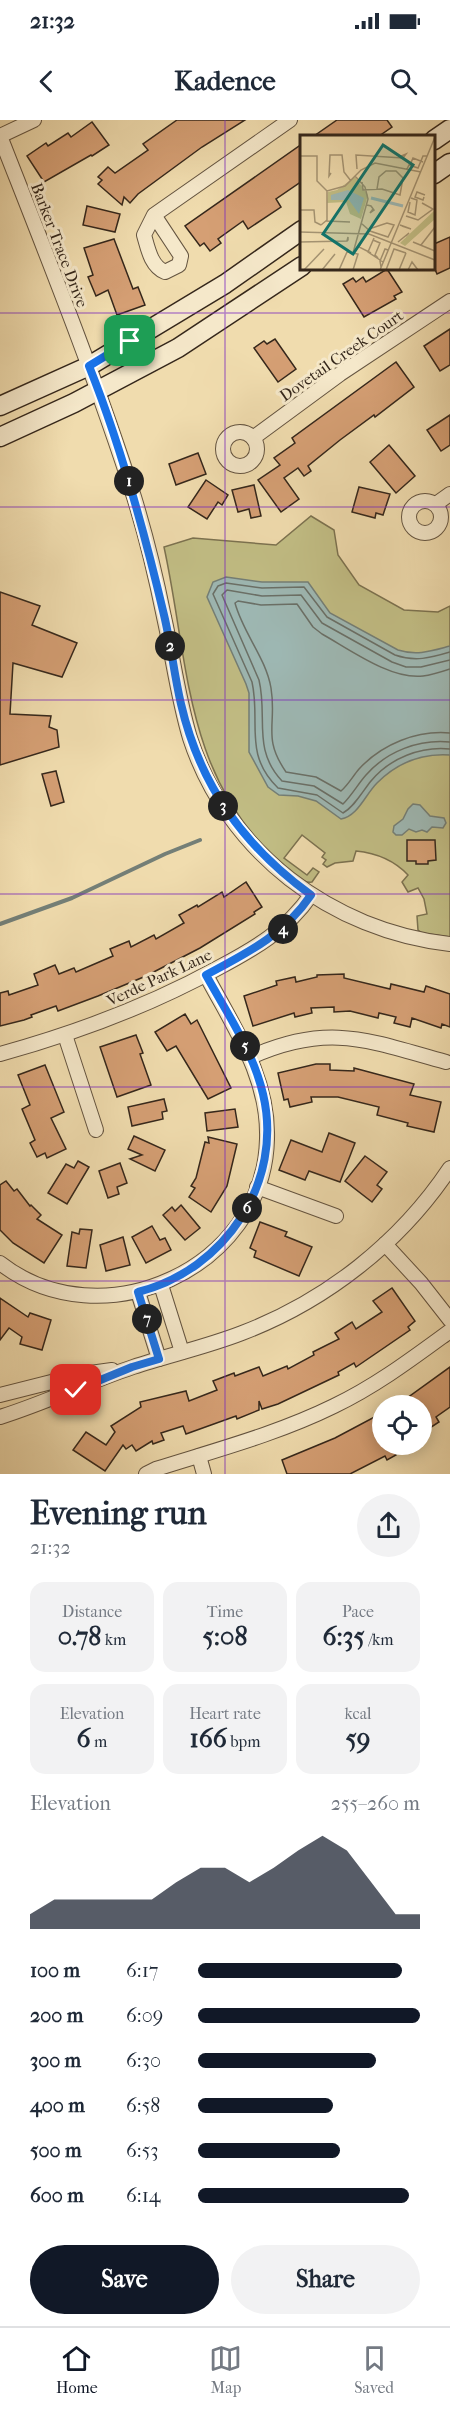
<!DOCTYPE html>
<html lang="en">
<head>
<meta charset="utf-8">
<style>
	:root { --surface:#fff; --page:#f2f2f3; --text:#1f2937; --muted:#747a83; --line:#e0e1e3; --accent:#111827 }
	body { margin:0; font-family:"IM FELL French Canon",serif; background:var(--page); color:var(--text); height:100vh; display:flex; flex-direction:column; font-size:22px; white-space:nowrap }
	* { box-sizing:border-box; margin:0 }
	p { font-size:20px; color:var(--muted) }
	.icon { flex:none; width:33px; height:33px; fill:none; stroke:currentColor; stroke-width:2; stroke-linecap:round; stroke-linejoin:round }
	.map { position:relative; height:1354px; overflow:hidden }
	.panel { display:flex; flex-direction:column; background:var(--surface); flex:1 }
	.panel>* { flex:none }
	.tools { position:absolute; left:372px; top:1275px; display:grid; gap:12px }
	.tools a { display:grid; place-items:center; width:60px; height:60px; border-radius:50%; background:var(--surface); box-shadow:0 3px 15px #0003; font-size:30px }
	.pin { position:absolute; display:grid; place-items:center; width:51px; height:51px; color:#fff; margin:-26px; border-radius:12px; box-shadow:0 3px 9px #0006 }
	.km { position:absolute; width:30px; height:30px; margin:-15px; border-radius:50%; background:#222; color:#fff; font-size:16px; line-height:30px; text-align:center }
	.round { display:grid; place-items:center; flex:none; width:63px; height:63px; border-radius:32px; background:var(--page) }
	.head { display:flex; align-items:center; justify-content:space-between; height:102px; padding:0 30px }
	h1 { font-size:33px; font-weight:700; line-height:45px }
	.metrics { display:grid; grid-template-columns:repeat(3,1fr); gap:9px; height:102px; padding:6px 30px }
	.metrics div { display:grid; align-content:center; border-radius:15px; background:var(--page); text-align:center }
	.metrics b { font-size:26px; font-weight:700 }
	.metrics small { font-size:16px; font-weight:400 }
	.metrics p { font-size:16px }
	.chart { height:168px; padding:12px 30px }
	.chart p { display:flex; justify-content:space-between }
	.chart svg { width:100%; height:108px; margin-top:6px; fill:var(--accent); opacity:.7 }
	.action { display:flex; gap:12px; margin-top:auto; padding:12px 30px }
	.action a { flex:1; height:69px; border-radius:36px; background:var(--accent); color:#fff; font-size:24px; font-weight:700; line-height:69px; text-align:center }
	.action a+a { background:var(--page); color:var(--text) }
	ul { padding:0 30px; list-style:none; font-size:20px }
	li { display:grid; grid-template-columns:96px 72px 1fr; align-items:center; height:45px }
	li i { height:15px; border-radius:8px; background:var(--accent) }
	.status { display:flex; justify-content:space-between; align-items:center; height:42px; padding:0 30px; background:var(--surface); direction:ltr }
	.status svg { height:16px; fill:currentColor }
	header { display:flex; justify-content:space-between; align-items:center; height:78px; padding:0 30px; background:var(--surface); font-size:27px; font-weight:700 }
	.menu { display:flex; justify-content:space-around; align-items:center; height:84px; border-top:2px solid var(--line); background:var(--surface); font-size:16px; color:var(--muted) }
	.menu a { display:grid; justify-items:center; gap:3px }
	.menu .selected { color:var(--accent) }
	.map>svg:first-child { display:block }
	.green { fill:#c2be85; stroke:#7c7250; stroke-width:1.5 }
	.water { fill:#9eb9b5; stroke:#747f77; stroke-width:1.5 }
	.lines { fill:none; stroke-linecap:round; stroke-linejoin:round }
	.shore { stroke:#6a7068; stroke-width:1.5 }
	.stream { stroke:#747f77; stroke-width:4 }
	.building { fill:#d59f74; stroke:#35271b; stroke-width:1.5 }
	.minor-casing { stroke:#645440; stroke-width:16 }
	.secondary-casing { stroke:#35271b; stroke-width:21 }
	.minor { stroke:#f5e8ca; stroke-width:14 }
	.secondary { stroke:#f5e8ca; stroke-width:18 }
	.route-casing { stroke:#fff; stroke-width:12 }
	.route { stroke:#1a73e8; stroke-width:8 }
	.grid { fill:none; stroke:#7b2cbf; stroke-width:1.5; stroke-opacity:0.55 }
	.labels { text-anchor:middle; stroke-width:6; stroke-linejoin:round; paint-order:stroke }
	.street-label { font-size:16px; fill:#35271b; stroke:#f5e8ca }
	.inset-river { fill:none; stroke:#9eb9b5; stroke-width:3 }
	.inset-road { fill:none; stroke:#a59473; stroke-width:1.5 }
	.view { fill:#0f766e; fill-opacity:0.15; stroke:#0f766e; stroke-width:3 }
	.inset-edge { fill:none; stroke:#35271b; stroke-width:3 }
</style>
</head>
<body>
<div class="status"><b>21:32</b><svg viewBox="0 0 49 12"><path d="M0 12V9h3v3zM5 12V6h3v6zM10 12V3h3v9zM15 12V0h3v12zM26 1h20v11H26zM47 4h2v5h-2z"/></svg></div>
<header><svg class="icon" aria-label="back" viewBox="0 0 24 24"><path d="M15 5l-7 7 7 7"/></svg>Kadence<svg class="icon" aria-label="search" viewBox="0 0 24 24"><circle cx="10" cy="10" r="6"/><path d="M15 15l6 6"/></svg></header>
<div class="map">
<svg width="450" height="1354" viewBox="0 0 450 1354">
	<rect width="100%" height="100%" fill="#f0dcae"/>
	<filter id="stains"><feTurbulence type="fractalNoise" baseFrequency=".00333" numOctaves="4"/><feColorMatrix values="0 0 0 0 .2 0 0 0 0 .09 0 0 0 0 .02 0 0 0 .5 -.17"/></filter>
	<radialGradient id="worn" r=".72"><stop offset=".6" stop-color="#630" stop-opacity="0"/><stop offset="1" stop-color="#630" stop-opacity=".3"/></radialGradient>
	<!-- green -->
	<path class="green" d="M 311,396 L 334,410 L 338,435 L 359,465 L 404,490 L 438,492 L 450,486 L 450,817 L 422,813 L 418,810 L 417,796 L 427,794 L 424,779 L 418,768 L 408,772 L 402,762 L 408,755 C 394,740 376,733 356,731 L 353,741 L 335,743 L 327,747 L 323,744 L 326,740 L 322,737 L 325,733 L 302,715 L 284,738 L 307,755 L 313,748 L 319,752 L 312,762 C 299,764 285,746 275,738 C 184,652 189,542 164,427 L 193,418 L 276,425 Z"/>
	<!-- water -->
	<g class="water">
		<path d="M 226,457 L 262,462 L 308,462 L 330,493 L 398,530 C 417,536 431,531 450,526 L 450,635 C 422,633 397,643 377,663 C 365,675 358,696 341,699 L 316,681 L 298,676 L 279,675 L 268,667 L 249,632 L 249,573 L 246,564 L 207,477 L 213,462 Z"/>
		<polygon points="413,684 420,685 430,696 444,698 446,703 443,708 432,707 427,712 422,710 416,712 409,709 402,715 396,715 393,712 394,706 403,699 408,689"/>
	</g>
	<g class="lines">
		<!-- shore -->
		<g class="shore">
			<path d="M 450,532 C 430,538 415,542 395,535 L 327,497 L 304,467 L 262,468 L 226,463 L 218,466 L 213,474 L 252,562 C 261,602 243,634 278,668 L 317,675 L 343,693 C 355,686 362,672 371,661 C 390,638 421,626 450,629"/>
			<path d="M 450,540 L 421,547 L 406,547 L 392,542 L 322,503 L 301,475 L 262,476 L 227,470 L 222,475 L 259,560 C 268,598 252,629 282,661 L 314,666 L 343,684 C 352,675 358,664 366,655 C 387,631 419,619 450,622"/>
			<path d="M 450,549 C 441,552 432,555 423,556 C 391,560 349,529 322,514 L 313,507 L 297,484 L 261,485 L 238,481 L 235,483 C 243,513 266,538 271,568 C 277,605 262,617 286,652 L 316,657 L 341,671 C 348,665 353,656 359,649 C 382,624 417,610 450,613"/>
		</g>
		<!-- stream -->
		<polyline class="stream" points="0,804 72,778 165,734 200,720"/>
	</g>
	<!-- building -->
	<g class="building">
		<polygon points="177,0 245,0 202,27 138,74 130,83 124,77 122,85 98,64 102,60 98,57 108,47 115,53 148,30 143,24"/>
		<polygon points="337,0 387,0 392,7 379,16 314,16"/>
		<polygon points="92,2 109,25 92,36 91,35 44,62 27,36 46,23 48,26 68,13 71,17"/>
		<polygon points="302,24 302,61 276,79 281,87 248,109 243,101 218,119 221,123 210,131 204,123 200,126 185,106"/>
		<polygon points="87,86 120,94 115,112 83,105"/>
		<polygon points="450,117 450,148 437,154 434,147 434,124"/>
		<polygon points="114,119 133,169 138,167 145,185 117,195 108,170 96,176 88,157 93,155 84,128"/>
		<polygon points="387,149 402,172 394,176 396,179 364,197 343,164 353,158 356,162 363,157 366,162"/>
		<polygon points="450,209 450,245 440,251 424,226"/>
		<polygon points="275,219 296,249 278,262 254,228 264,221 267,224"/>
		<polygon points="396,242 414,267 375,297 374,295 340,320 308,346 311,351 304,356 298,348 284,358 299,379 281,392 258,360 280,345 274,338 295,323 292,318"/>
		<polygon points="450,295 450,325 441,331 427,310"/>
		<polygon points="389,325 415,356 396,373 370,342"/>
		<polygon points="198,333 206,354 176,365 169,344"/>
		<polygon points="206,360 228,375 222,385 218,382 207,399 188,387"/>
		<polygon points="254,365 261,396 251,398 249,389 238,392 232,370"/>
		<polygon points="359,367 390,374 383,395 376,393 375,398 352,392"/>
		<polygon points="0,472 40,486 32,505 77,523 62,557 13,543 10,594 51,596 49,607 57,610 59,627 0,645"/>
		<polygon points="56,651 64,682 51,686 42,654"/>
		<polygon points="407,720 435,720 436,740 428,741 428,744 416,744 416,741 407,741"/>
		<polygon points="246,762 262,787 254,792 255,794 200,828 146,856 98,876 58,891 56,886 31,895 32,897 24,900 0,906 0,873 8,871 9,875 38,865 34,854 55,845 59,854 74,848 76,852 113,836 110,829 129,821 131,827 154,815 156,819 184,803 179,795 197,785 198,787 222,772 224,777"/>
		<polygon points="344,854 344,858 390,869 391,864 424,872 426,866 450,874 450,907 442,904 441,908 412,898 410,907 394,903 396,897 379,893 378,898 350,891 334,892 334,887 311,888 312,893 295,897 294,893 253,906 244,876 277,865 276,861 295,857 296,862 317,857 317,855"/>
		<polygon points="185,894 191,904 197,900 231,968 208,979 176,926 167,931 155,912"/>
		<polygon points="136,915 143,933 140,934 151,965 117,977 100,927"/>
		<polygon points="316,944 330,944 330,950 354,951 354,948 414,964 410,975 441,982 434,1012 407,1006 408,1003 377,995 379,987 338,977 311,977 312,982 290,987 288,979 284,980 278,953"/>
		<polygon points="45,945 64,992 51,998 66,1029 47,1038 45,1033 37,1037 30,1023 35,1020 22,989 30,985 18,955"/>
		<polygon points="164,979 167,991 162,992 163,999 132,1006 128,987"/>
		<polygon points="235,989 238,1007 207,1011 205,993"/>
		<polygon points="329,1013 355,1023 340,1062 309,1051 305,1060 279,1050 291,1020 322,1032"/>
		<polygon points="134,1016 165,1030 155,1051 130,1039 142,1035 128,1029"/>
		<polygon points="208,1017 237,1024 227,1066 211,1092 189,1077 195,1068 191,1066 196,1058 205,1022 209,1023"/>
		<polygon points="365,1036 387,1052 377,1065 382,1069 372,1082 345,1061"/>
		<polygon points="78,1041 89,1047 67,1084 48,1073 66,1044 74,1048"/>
		<polygon points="120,1043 127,1063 117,1067 119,1074 108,1078 99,1051"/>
		<polygon points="6,1061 14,1071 17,1069 30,1086 31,1085 41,1095 37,1099 62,1115 44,1143 13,1123 0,1110 0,1065"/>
		<polygon points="181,1085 200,1108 185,1120 163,1095 172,1087 175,1091"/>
		<polygon points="260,1102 287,1112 285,1116 312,1127 299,1156 254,1137 256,1131 250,1128"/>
		<polygon points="152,1106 160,1120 165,1118 171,1130 146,1143 132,1117"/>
		<polygon points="80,1109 92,1110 86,1148 67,1146 72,1112 79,1114"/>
		<polygon points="123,1117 130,1145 106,1151 100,1125"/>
		<polygon points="392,1168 415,1201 408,1207 410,1210 356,1247 354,1243 338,1252 339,1255 278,1284 262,1289 259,1281 259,1290 237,1299 236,1296 186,1314 183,1306 161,1313 164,1320 153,1324 152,1321 136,1331 132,1325 126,1329 123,1325 105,1351 73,1330 86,1312 106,1325 115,1312 111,1306 141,1287 140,1282 186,1271 189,1281 217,1270 213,1261 234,1253 235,1256 259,1247 263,1256 287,1246 288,1249 314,1235 313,1232 339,1219 335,1213 352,1202 356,1209 382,1192 373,1181"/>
		<polygon points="0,1178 28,1197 30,1193 51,1200 42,1230 20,1224 22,1217 9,1208 0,1220"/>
		<polygon points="450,1247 450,1287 436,1297 439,1302 422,1313 422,1286 396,1286"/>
		<polygon points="382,1293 382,1324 390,1324 396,1335 387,1340 385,1336 350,1354 287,1354 282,1340 335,1318"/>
	</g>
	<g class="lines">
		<!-- minor casing -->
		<g class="minor-casing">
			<g id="minor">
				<path d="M 0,16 C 47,136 95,255 134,377 C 146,416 156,457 164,497 C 173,537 178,578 190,618 C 227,732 332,811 450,824"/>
				<polyline points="0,16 34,0"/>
				<path d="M 154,95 L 181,136 L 179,145 L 165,152 C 151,146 148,129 144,115 L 154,95 L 290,0"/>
				<circle cx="240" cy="329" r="17"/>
				<polyline points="253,318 340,254 450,181"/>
				<circle cx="425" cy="397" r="16"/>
				<polyline points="436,384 450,374"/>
				<polyline points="65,915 96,1010"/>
				<path d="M 0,934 C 76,913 149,886 218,848 C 254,829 287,810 311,775"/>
				<path d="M 251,937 C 329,902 369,921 446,942"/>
				<polyline points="257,1067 336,1096"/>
				<polyline points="385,1124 421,1163 450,1200"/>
				<path d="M 0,1143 C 101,1222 264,1149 267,1019 C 269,957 234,908 206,855"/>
				<polyline points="161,1165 182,1232"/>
				<polyline points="138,1172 159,1239"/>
				<polyline points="0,1275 83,1254 112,1250"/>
				<path d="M 0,1297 C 45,1283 88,1262 133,1247 C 169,1235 206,1227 242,1213 C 326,1181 400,1123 450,1048"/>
				<polyline points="199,1336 204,1354"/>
				<path d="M 146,1354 L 156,1349 C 216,1330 277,1314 334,1286 C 376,1266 413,1238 450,1211"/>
			</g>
		</g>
		<!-- secondary casing -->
		<g class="secondary-casing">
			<g id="secondary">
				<polyline points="434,20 450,9"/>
				<polyline points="434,54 450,43"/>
				<polyline points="0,286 89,246 225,164 302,110"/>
				<polyline points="0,317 74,283 178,228 302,146"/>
			</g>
		</g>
		<!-- minor -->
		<use href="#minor" class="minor"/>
		<!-- secondary -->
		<use href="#secondary" class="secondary"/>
	</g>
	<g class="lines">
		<!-- route casing -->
		<g class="route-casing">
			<path id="route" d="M 76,1270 L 132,1247 L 159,1239 L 138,1172 C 225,1150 284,1062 263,974 C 253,931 227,893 206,855 C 247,833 284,815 311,775 C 244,726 200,666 181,584 C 174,554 171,524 164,495 C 144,410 121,326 89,246 L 130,221"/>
		</g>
		<!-- route -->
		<use href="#route" class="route"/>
	</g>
	<!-- grid -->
	<path class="grid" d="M 225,0 L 225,1354M 0,193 L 450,193M 0,387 L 450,387M 0,580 L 450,580M 0,774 L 450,774M 0,967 L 450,967M 0,1161 L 450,1161"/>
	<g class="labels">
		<!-- street labels -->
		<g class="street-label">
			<text transform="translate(60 125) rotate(69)" y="6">Barker Trace Drive</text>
			<text transform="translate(341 235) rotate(-35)" y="6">Dovetail Creek Court</text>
			<text transform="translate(159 857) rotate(-25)" y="6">Verde Park Lane</text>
		</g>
	</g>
	<!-- overview -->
	<g transform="translate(300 15)">
		<rect width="135" height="135" fill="#f0dcae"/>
		<path d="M 55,42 L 68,60 L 61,84 L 50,79 L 46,67 L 27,68 L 28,57 L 37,55 ZM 135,75 L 135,84 L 105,111 L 100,108 Z" fill="#c2be85"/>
		<path d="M 48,55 L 64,63 L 59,79 L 49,65 L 31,65 L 31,60 Z" fill="#9eb9b5"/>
		<path class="inset-river" d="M 71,63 L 103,71"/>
		<path class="inset-road" d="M 0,21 L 17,21 L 17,46 L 27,56 L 45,51 L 61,35 L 75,28 L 121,37M 110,30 L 113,23 L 123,27M 57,34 L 56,20 L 103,23 L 106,19 L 99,22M 107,34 L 109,30 L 118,33 L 123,21 L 127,21M 31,38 L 29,41 L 30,20 L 42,20 L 44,37 L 51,46M 62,47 L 63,55 L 82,54 L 100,60 L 103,43 L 96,36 L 86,36 L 79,42 L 77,54M 124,62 L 123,65 L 115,62 L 117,57 L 125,60M 110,67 L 108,77 L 115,80 L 117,65 L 111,63M 67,70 L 71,71 L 74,75 L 70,78 L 73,74M 0,75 L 14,75 L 15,87 L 21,90M 106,81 L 118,85 L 133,74 L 122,68M 26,86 L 50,87M 61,88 L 70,96 L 88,102 L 94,90 L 87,88 L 69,94M 21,90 L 27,85 L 27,56M 100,90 L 111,94 L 102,91M 0,97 L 69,99 L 135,125M 65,100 L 59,112 L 71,118M 74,103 L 68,117 L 83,127M 73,105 L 80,108 L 75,120 L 78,123M 0,107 L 47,106 L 48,102 L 48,105 L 47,106M 98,107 L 109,98 L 106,101M 113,107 L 135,116M 121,110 L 135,92M 53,118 L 68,64 L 65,52 L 55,41M 81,132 L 80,126 L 85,114 L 88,115M 4,135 L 24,114M 22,135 L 35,119M 39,135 L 47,117 L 58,119 L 53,135M 80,135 L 135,2M 86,135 L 94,114 L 106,118M 99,135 L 106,118M 108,135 L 112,127 L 118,135"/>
		<path class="view" d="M 83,10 L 113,30 L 53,119 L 23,99 Z"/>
		<rect width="135" height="135" class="inset-edge"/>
	</g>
	<rect width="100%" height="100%" filter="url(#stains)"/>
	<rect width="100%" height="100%" fill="url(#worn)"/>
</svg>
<div class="tools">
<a><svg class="icon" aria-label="locate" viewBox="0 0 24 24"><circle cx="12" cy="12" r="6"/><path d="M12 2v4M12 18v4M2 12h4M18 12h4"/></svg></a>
</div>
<div class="pin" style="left:130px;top:221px;background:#1e9e55"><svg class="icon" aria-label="arrive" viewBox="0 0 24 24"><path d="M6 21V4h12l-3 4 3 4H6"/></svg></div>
<div class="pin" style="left:76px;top:1270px;background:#d93025"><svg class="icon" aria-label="check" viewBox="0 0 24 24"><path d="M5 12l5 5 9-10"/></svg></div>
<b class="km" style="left:129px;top:361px">1</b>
<b class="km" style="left:170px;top:526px">2</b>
<b class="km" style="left:223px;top:686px">3</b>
<b class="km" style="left:283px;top:809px">4</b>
<b class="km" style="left:245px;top:926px">5</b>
<b class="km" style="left:247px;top:1088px">6</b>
<b class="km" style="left:147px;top:1199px">7</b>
</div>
<section class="panel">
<div class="head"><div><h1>Evening run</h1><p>21:32</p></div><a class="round"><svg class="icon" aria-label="share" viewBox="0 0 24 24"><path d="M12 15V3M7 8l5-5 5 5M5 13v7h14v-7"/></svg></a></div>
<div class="metrics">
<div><p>Distance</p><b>0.78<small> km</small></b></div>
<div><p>Time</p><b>5:08</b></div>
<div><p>Pace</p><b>6:35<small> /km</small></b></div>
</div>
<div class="metrics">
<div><p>Elevation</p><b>6<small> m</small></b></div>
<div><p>Heart rate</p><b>166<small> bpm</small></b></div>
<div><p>kcal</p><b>59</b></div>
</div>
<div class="chart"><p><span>Elevation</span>255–260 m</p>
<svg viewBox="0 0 160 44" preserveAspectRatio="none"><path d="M0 44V38L10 32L20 32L30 32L40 32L50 32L60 25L70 19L80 19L90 25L100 19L110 12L120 6L130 12L140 25L150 38L160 38V44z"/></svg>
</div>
<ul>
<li><b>100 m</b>6:17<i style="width:92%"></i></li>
<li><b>200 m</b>6:09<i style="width:100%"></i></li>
<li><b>300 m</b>6:30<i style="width:80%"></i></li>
<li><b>400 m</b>6:58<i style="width:61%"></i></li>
<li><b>500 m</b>6:53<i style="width:64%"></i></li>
<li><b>600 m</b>6:14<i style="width:95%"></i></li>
</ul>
<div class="action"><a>Save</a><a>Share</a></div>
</section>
<nav class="menu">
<a class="selected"><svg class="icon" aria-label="home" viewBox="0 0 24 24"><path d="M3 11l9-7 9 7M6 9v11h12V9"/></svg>Home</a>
<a><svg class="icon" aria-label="map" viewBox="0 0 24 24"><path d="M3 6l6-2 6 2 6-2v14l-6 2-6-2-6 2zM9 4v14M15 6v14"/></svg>Map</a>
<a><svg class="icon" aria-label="saved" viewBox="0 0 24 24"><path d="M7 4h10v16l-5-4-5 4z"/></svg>Saved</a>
</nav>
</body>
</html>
